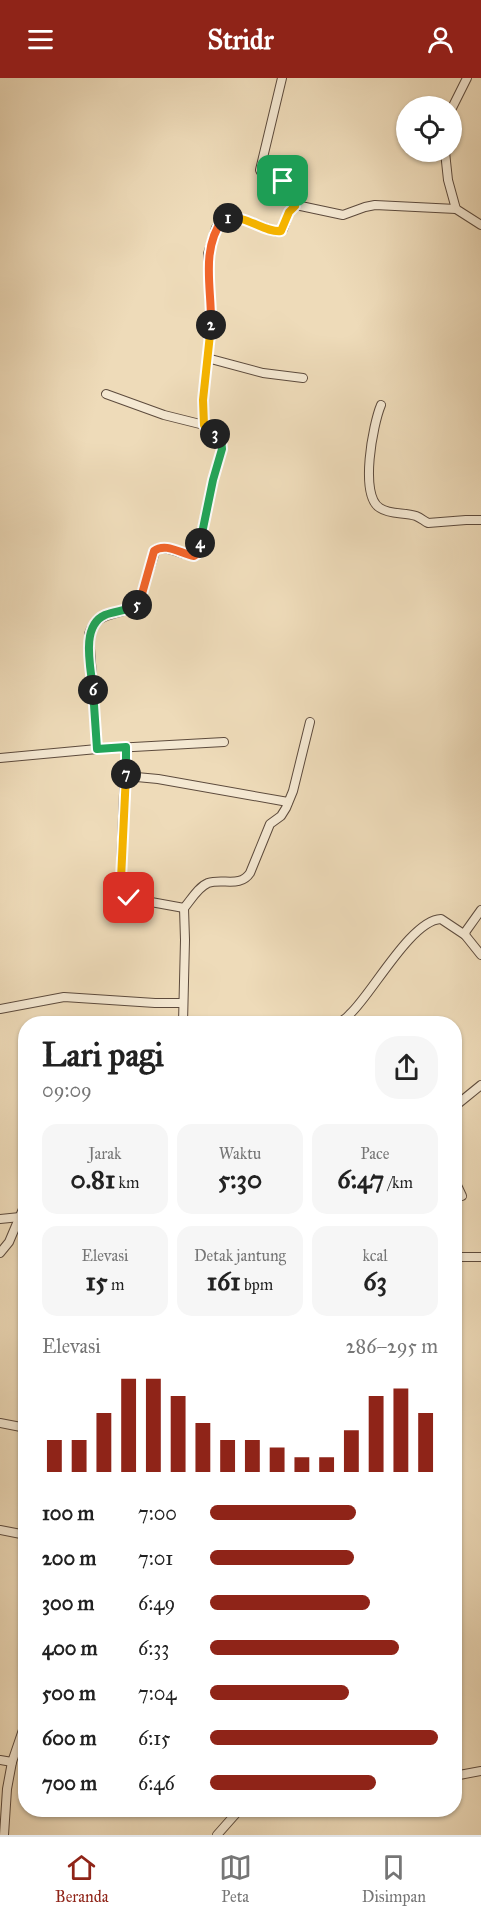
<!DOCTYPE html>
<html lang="id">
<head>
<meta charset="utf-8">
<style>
	:root { --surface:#fff; --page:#f6f6f6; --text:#222; --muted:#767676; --line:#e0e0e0; --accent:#8f2418 }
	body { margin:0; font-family:"IM FELL Great Primer",serif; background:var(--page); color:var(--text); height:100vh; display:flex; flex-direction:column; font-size:22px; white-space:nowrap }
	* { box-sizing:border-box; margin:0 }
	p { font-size:20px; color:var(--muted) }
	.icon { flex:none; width:33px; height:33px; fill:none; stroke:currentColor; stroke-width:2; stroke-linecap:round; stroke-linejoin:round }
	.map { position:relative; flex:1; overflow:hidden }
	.side { position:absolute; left:18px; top:938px; width:444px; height:801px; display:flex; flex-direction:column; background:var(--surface); border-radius:24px; box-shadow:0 2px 4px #0004 }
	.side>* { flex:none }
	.buttons { position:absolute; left:396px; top:18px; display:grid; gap:12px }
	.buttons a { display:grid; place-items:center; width:66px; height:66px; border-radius:50%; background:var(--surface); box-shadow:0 2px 4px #0004; font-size:30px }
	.pin { position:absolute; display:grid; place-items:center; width:51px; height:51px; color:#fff; margin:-26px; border-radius:12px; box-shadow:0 3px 9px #0006 }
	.km { position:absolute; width:30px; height:30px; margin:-15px; border-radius:50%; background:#222; color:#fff; font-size:16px; line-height:30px; text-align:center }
	.round { display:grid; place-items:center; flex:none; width:63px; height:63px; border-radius:24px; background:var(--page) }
	.overview { display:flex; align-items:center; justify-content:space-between; height:102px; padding:0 24px }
	h1 { font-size:33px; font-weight:700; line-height:45px }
	.metrics { display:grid; grid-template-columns:repeat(3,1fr); gap:9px; height:102px; padding:6px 24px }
	.metrics div { display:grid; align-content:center; border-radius:15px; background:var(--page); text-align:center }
	.metrics b { font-size:26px; font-weight:700 }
	.metrics small { font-size:16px; font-weight:400 }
	.metrics p { font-size:16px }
	.chart { height:168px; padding:12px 24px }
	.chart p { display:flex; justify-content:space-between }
	.chart svg { width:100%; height:108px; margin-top:6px; stroke:var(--accent); stroke-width:6 }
	ul { padding:0 24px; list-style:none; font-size:20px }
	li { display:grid; grid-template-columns:96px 72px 1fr; align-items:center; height:45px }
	li i { height:15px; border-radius:8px; background:var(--accent) }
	header { display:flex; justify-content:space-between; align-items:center; height:78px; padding:0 24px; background:var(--accent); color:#fff; font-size:27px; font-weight:700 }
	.tabs { display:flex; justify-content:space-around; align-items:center; height:84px; border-top:2px solid var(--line); background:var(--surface); font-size:16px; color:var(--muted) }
	.tabs a { display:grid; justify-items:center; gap:3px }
	.tabs .on { color:var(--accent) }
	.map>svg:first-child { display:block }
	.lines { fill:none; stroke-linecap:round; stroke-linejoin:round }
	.minor-casing { stroke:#5d4b3d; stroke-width:10 }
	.minor { stroke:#f4e8d2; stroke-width:8 }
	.split-1-casing { stroke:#fff; stroke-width:12 }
	.split-2-casing { stroke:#fff; stroke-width:12 }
	.split-3-casing { stroke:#fff; stroke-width:12 }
	.split-4-casing { stroke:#fff; stroke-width:12 }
	.split-5-casing { stroke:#fff; stroke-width:12 }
	.split-6-casing { stroke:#fff; stroke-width:12 }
	.split-7-casing { stroke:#fff; stroke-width:12 }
	.split-8-casing { stroke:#fff; stroke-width:12 }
	.split-1 { stroke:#f5b400; stroke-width:8 }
	.split-2 { stroke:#f0652b; stroke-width:8 }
	.split-3 { stroke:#f5b400; stroke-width:8 }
	.split-4 { stroke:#22a559; stroke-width:8 }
	.split-5 { stroke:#f0652b; stroke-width:8 }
	.split-6 { stroke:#22a559; stroke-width:8 }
	.split-7 { stroke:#22a559; stroke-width:8 }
	.split-8 { stroke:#f5b400; stroke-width:8 }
</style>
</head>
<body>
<header><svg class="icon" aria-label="menu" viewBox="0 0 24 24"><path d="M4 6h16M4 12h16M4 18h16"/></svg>Stridr<svg class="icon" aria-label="person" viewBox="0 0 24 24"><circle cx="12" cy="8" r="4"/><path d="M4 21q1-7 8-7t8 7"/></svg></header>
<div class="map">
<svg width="481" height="1757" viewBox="0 0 481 1757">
	<rect width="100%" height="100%" fill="#eedbb9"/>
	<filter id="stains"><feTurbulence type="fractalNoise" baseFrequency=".00333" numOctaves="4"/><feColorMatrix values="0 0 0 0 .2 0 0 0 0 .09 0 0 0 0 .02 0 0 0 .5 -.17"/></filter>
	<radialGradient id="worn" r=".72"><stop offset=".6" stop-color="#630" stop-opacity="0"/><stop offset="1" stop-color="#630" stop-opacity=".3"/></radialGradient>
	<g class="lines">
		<!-- minor casing -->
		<g class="minor-casing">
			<g id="minor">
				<polyline points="282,0 260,92 261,94 277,97 281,100 286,120 295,128"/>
				<polyline points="452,30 467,0"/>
				<polyline points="445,74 448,102 456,131 481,147"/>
				<polyline points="207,280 263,295 303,300"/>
				<path d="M 381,327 C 373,346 359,418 380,430 C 390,437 405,434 416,438 C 421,440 424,443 428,445 L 466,442 L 481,442"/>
				<polyline points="204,347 203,322 211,251 208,176 216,150 223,141 235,139 278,154 283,151 289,134 296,127 343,137 365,129 375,127 456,131"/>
				<polyline points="126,669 121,786 123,816 129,820 184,830"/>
				<path d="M 97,671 L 89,556 C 96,532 121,539 138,526 L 156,471 C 170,466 184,481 197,476 L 213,402 L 222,371 L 220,360 L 204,347 L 164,337 L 106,316"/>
				<polyline points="0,680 97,671 224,664"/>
				<polyline points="126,698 158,701 288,724"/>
				<polyline points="481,832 466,853 465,857 481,877"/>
				<polyline points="0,931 64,919 155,925 183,925"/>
				<path d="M 183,945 L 185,862 L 184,830 C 191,822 198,809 208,805 C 223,800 240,810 250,795 L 270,746 L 281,738 L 286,730 L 293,713 L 310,644"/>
				<path d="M 339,945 C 343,942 347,940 350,936 C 372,916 411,842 441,841 L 465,857"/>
				<polyline points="454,1029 481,1007"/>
				<polyline points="454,1101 462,1118"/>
				<polyline points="0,1141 20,1139"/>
				<polyline points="0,1175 9,1164 26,1124"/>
				<polyline points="454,1179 481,1179"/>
				<polyline points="0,1345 26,1350"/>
				<polyline points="0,1452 26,1457"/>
				<polyline points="0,1682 12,1684"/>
				<polyline points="454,1698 481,1693"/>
				<polyline points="4,1757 7,1711 12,1684 26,1643"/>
				<polyline points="217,1757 240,1731"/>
			</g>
		</g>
		<!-- minor -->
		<use href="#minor" class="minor"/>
	</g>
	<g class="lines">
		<!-- split-1 casing -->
		<g class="split-1-casing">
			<path id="split-1" d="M 228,140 C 246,137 265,155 281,153 L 289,134 L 295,128 L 286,120 L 283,103"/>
		</g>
		<!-- split-2 casing -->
		<g class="split-2-casing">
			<path id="split-2" d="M 211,247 C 212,211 200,172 223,141 L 228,140"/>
		</g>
		<!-- split-3 casing -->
		<g class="split-3-casing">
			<polyline id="split-3" points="211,247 203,322 204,347 215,356"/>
		</g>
		<!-- split-4 casing -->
		<g class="split-4-casing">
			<polyline id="split-4" points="200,465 213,402 222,371 221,361 215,356"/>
		</g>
		<!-- split-5 casing -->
		<g class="split-5-casing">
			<path id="split-5" d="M 137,527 L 140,523 L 154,473 C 166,464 181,476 194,478 L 197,476 L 200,465"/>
		</g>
		<!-- split-6 casing -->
		<g class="split-6-casing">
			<path id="split-6" d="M 93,612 C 91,590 80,548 105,537 C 115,533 127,533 137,527"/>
		</g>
		<!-- split-7 casing -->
		<g class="split-7-casing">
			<polyline id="split-7" points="93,612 97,671 126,669 126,696"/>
		</g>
		<!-- split-8 casing -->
		<g class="split-8-casing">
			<polyline id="split-8" points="126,696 121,801 123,816 129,820"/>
		</g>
		<!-- split-1 -->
		<use href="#split-1" class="split-1"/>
		<!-- split-2 -->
		<use href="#split-2" class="split-2"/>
		<!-- split-3 -->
		<use href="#split-3" class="split-3"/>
		<!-- split-4 -->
		<use href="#split-4" class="split-4"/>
		<!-- split-5 -->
		<use href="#split-5" class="split-5"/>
		<!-- split-6 -->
		<use href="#split-6" class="split-6"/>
		<!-- split-7 -->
		<use href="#split-7" class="split-7"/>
		<!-- split-8 -->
		<use href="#split-8" class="split-8"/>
	</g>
	<rect width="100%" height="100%" filter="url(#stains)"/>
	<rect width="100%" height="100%" fill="url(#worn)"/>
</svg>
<div class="buttons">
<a><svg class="icon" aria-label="locate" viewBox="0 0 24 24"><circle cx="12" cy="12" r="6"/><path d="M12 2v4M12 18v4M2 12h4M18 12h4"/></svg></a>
</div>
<div class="pin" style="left:283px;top:103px;background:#1e9e55"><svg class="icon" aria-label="arrive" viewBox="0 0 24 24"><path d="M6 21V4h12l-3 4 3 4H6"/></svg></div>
<div class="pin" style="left:129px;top:820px;background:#d93025"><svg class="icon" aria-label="check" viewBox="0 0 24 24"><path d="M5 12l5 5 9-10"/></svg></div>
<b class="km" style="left:228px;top:140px">1</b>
<b class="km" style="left:211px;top:247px">2</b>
<b class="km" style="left:215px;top:356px">3</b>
<b class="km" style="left:200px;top:465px">4</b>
<b class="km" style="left:137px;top:527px">5</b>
<b class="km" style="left:93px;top:612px">6</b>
<b class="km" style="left:126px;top:696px">7</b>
<section class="side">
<div class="overview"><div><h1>Lari pagi</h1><p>09:09</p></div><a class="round"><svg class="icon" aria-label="share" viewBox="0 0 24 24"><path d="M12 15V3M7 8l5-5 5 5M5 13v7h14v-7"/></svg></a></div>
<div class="metrics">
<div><p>Jarak</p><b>0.81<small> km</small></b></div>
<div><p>Waktu</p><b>5:30</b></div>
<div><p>Pace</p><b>6:47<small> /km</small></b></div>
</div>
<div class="metrics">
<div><p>Elevasi</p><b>15<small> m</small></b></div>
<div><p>Detak jantung</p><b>161<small> bpm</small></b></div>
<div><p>kcal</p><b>63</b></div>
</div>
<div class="chart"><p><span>Elevasi</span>286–295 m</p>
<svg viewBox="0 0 160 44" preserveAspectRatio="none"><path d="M5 44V31M15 44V31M25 44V20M35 44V6M45 44V6M55 44V13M65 44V24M75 44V31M85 44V31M95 44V34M105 44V38M115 44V38M125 44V27M135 44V13M145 44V10M155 44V20"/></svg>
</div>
<ul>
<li><b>100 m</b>7:00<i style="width:64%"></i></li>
<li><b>200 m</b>7:01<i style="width:63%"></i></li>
<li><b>300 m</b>6:49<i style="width:70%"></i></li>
<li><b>400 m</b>6:33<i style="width:83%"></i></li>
<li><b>500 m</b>7:04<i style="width:61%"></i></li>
<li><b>600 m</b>6:15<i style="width:100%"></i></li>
<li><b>700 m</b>6:46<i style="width:73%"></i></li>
</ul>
</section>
</div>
<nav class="tabs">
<a class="on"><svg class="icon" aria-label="home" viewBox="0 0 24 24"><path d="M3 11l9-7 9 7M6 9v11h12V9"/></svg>Beranda</a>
<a><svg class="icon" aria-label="map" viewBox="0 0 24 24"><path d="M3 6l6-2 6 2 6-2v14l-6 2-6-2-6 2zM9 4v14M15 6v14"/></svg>Peta</a>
<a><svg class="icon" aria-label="saved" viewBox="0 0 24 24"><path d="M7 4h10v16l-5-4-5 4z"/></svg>Disimpan</a>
</nav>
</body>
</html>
